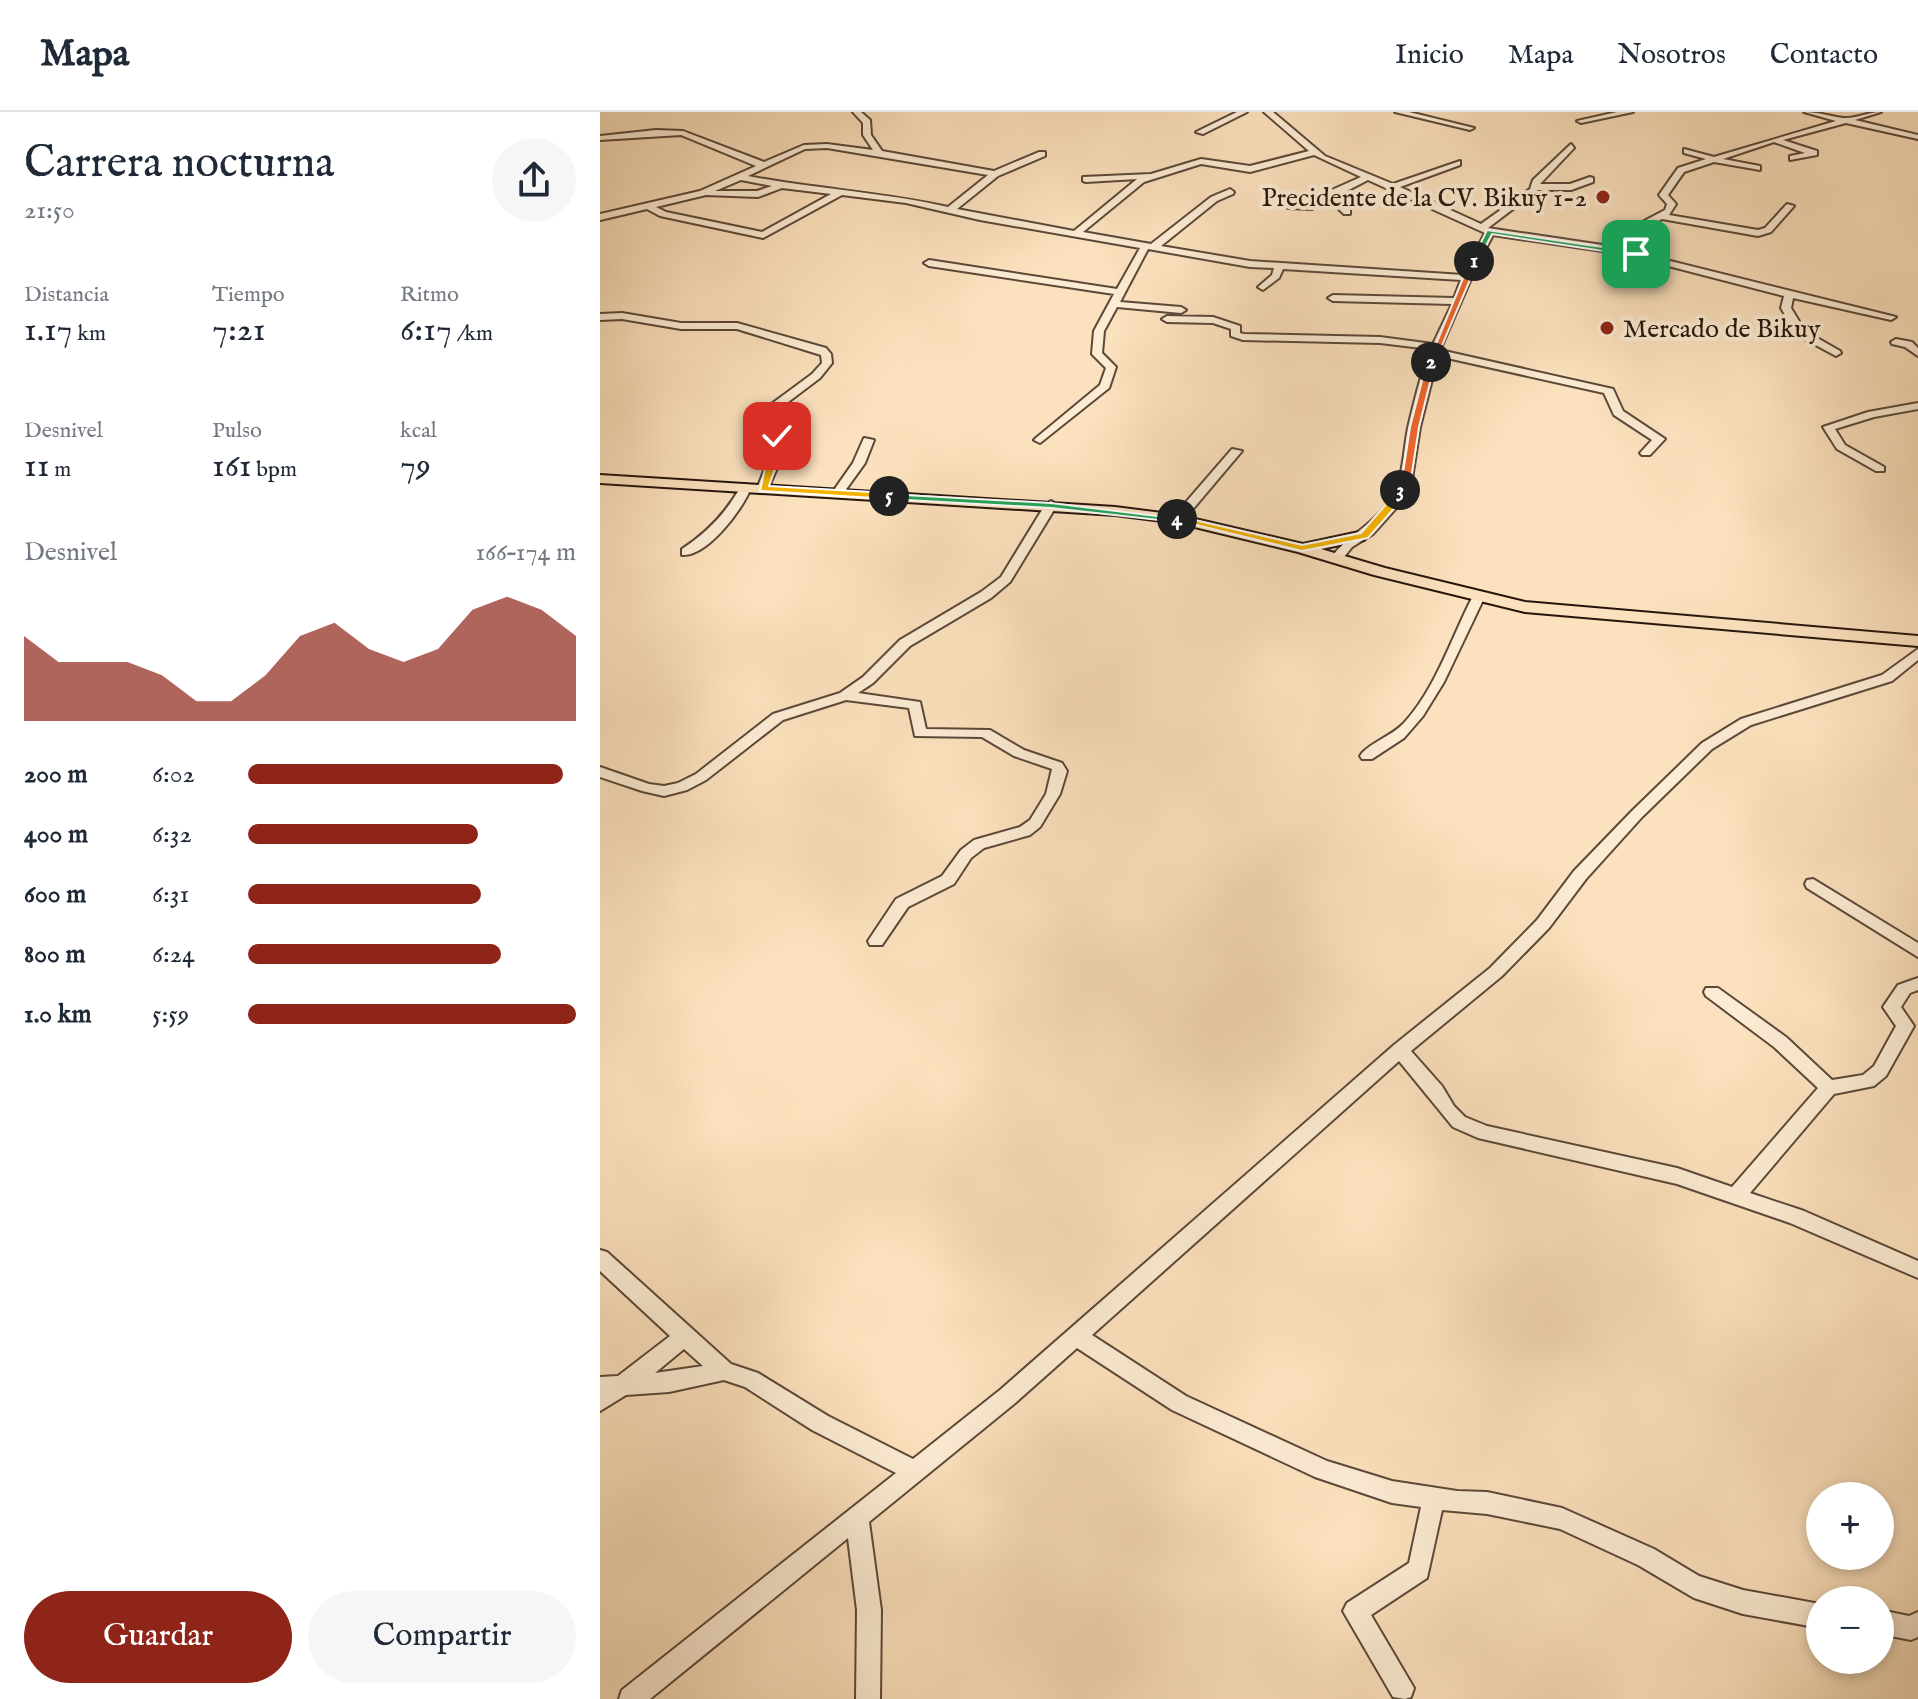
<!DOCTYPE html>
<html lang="es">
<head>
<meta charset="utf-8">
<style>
	:root { --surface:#fff; --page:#f6f6f7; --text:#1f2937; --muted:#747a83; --line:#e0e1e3; --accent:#8f2418 }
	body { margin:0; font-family:"IM FELL English",serif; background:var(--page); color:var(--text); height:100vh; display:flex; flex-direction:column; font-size:30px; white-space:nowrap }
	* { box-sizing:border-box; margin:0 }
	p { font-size:26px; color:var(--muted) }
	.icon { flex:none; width:44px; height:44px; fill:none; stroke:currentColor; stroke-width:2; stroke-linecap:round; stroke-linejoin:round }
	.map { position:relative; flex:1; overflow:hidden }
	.drawer { display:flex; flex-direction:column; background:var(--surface); width:600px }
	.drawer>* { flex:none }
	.tools { position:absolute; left:1206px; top:1370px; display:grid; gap:16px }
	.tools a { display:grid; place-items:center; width:88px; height:88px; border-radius:50%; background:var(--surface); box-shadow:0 4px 12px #0003; font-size:40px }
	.pin { position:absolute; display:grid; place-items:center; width:68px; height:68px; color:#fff; margin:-34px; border-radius:16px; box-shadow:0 4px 12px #0006 }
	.km { position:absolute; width:40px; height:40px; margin:-20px; border-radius:50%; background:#222; color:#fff; font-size:22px; line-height:40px; text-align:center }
	.round { display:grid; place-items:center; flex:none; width:84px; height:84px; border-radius:42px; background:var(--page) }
	.head { display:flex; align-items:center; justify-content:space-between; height:136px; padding:0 24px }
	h1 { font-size:44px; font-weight:600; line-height:60px }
	.figures { display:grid; grid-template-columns:repeat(3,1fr); gap:12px; height:136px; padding:8px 24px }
	.figures div { display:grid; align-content:center }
	.figures b { font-size:34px; font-weight:600 }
	.figures small { font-size:22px; font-weight:400 }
	.figures p { font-size:22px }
	.chart { height:224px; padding:16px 24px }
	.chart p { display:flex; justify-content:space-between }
	.chart svg { width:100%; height:144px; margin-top:8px; fill:var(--accent); opacity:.7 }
	.primary-button { display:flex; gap:16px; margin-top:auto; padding:16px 24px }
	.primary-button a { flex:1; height:92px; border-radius:48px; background:var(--accent); color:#fff; font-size:32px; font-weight:600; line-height:92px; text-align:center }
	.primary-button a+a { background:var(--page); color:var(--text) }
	ul { padding:0 24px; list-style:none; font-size:26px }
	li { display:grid; grid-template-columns:128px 96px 1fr; align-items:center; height:60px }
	li i { height:20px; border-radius:10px; background:var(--accent) }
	header { display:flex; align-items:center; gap:48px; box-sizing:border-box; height:112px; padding:0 40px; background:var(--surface); border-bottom:2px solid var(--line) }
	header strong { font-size:38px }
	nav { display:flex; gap:44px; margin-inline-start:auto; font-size:28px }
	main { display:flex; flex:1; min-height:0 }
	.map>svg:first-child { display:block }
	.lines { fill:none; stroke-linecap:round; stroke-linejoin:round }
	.minor-casing { stroke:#5c4839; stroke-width:4 }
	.major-casing { stroke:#27150d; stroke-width:4 }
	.minor { fill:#fcecd4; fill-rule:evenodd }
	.major { fill:#fbe1bd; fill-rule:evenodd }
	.split-1 { fill:#22a559; stroke:#fff; stroke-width:2 }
	.split-2 { fill:#f0652b; stroke:#fff; stroke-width:2 }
	.split-3 { fill:#f0652b; stroke:#fff; stroke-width:2 }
	.split-4 { fill:#f5b400; stroke:#fff; stroke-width:2 }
	.split-5 { fill:#22a559; stroke:#fff; stroke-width:2 }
	.split-6 { fill:#f5b400; stroke:#fff; stroke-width:2 }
	.poi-dot { fill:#8f2418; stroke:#fcecd4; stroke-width:3 }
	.labels { text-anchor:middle; stroke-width:8; stroke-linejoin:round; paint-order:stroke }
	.far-poi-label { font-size:26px; fill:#27150d; stroke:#fcecd4; text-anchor:end }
</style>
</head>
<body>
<header>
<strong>Mapa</strong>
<nav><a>Inicio</a><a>Mapa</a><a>Nosotros</a><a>Contacto</a></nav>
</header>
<main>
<section class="drawer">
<div class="head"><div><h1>Carrera nocturna</h1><p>21:50</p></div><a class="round"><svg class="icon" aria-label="share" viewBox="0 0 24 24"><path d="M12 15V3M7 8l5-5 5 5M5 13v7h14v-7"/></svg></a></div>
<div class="figures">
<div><p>Distancia</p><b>1.17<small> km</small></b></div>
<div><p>Tiempo</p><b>7:21</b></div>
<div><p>Ritmo</p><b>6:17<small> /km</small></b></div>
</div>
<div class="figures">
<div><p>Desnivel</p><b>11<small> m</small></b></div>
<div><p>Pulso</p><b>161<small> bpm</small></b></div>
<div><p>kcal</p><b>79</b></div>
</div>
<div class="chart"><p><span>Desnivel</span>166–174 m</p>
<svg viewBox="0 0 160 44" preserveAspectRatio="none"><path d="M0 44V18L10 26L20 26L30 26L40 30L50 38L60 38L70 30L80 18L90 14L100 22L110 26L120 22L130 10L140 6L150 10L160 18V44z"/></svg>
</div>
<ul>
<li><b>200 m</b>6:02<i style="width:96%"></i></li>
<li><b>400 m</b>6:32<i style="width:70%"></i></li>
<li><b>600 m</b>6:31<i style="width:71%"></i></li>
<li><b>800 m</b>6:24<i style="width:77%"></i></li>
<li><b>1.0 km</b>5:59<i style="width:100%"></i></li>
</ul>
<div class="primary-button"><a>Guardar</a><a>Compartir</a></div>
</section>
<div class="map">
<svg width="1318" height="1587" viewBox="0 0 1318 1587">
	<rect width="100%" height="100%" fill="#fbe1bd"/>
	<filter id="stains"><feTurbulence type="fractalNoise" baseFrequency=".0025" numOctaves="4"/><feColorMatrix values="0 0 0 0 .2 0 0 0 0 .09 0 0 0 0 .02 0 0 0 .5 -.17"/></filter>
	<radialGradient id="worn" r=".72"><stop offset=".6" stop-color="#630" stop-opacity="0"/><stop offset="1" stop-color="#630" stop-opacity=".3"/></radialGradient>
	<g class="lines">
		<!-- minor casing -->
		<g class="minor-casing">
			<g id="minor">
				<path d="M 253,0 L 261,0 L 270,8 L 271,23 L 282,39 L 394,59 L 439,40 L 445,40 L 445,44 L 398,64 L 357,97 L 474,119 L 537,67 L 486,70 L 483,69 L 483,65 L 551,62 L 601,47 L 650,54 L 709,39 L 664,0 L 673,0 L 725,44 L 793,72 L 860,49 L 860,53 L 800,75 L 881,112 L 930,77 L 933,68 L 971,32 L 974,36 L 940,72 L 970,72 L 990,65 L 993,66 L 993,70 L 971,78 L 938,78 L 888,116 L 1009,134 L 1029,117 L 1065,98 L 1067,92 L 1059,83 L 1078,56 L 1106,47 L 1084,41 L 1084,37 L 1114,45 L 1236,9 L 1204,0 C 1218,0 1229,4 1243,6 C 1255,7 1268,0 1281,0 L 1255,8 L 1318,23 L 1318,27 L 1246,11 L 1183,28 L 1217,39 L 1217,43 L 1190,48 L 1190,44 L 1205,41 L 1174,30 L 1123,47 L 1160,54 L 1160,58 L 1114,50 L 1084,60 L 1068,83 L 1076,92 L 1069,103 L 1158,118 L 1165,116 L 1187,92 L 1194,94 L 1171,120 L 1158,124 L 1062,107 L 1035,121 L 1018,136 L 1296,205 L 1291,208 L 1193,186 L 1191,196 L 1205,219 L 1240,239 L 1241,241 L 1236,244 L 1197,223 L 1181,196 L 1184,184 L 1022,142 L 893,123 L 877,153 L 840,238 L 1013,277 L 1023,299 L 1065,327 L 1050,343 L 1042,343 L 1040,341 L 1052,328 L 1014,303 L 1004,281 L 838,244 L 820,315 L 812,367 L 798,394 L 773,422 L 752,435 L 740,450 L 736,451 L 730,447 L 732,444 C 749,423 774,412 790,388 C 804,366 803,341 808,316 C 814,290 821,262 830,237 L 780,231 L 643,228 L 631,224 L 631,217 L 613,211 L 567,210 L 562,207 L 567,204 L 613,205 L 640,214 L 640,221 L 644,222 L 780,225 L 833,232 L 852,192 L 733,189 L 728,186 L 733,183 L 854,186 L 861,168 L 683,157 L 679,166 L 663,178 L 658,175 L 672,163 L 674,156 L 650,155 L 548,137 L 520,190 L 581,195 L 586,198 L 581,201 L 517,195 L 504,219 L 502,241 L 516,255 L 509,276 L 440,331 L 434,328 L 436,326 L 500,273 L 506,256 L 492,242 L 494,219 L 514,182 L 329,154 L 324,151 L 329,148 L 517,177 L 540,136 L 380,108 L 306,91 L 242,83 L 163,126 L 60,104 L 47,97 L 0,108 L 0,102 L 100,79 L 156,54 L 81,23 L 0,28 L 0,24 L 56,18 L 83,19 L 164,50 L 204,33 L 227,32 L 273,38 L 263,23 L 263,11 ZM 227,36 L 388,63 L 348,95 C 282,80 214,77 148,64 L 205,37 ZM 714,43 L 761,65 L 725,81 L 724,84 L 710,91 L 691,91 L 687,94 L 688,96 L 712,97 L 729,88 L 744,102 L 750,102 L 750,98 L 735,85 L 768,68 L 885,121 L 863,163 L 650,149 L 561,134 L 617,89 L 633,82 L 634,80 L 630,77 L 611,85 L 551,132 L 483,120 L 544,70 L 601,52 L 650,60 ZM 141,68 L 172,74 L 157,79 L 115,79 ZM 182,76 L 231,82 L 162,120 L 66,100 L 56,95 L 106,83 L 158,85 Z"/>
				<polygon points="637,0 647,0 603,22 596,20"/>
				<polygon points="795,0 809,0 874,16 870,18"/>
				<polygon points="1017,0 1033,0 981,11 977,9"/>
				<polygon points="22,201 81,211 137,211 226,236 231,242 232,251 220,266 171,303 170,306 183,324 178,354 167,379 157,377 166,354 171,324 159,306 162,299 212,262 222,251 221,243 137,217 81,217 22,207 0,208 0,202"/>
				<polygon points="1296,227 1312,230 1318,236 1318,244 1305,235 1292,232 1291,230"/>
				<polygon points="1318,291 1318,297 1274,305 1235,317 1245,333 1284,355 1284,359 1276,359 1237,337 1223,315 1268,300"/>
				<polygon points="264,326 274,328 265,351 242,383 234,383 232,381 253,351"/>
				<polygon points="632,337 642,339 582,410 574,410 574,404"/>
				<path d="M 145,372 L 151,376 C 142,398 107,445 82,443 L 82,437 C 108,420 126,401 141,374 Z"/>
				<polygon points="451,389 457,393 410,470 391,486 310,534 273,571 258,581 320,590 326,617 390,618 424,638 462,651 467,659 460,682 440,715 430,723 384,736 371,746 354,772 308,795 282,833 270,833 268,829 296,787 342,764 361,738 374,728 420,715 430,708 446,682 452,657 414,644 382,625 315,624 309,596 246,588 183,608 106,668 87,678 64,684 42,679 0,665 0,655 49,672 64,674 78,671 96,662 173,602 240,581 263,565 300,528 381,480 401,465 445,393"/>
				<path d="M 878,482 L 884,486 L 844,570 L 823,604 L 804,626 L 772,647 L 762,647 L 760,644 L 762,641 C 774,629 791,624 803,612 C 835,578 851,527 872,486 Z"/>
				<path d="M 1318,537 L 1318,548 L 1292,569 L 1151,613 L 1112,637 L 1042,705 L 986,767 L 949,816 L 902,864 L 811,939 L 842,974 L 854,994 L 865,1005 L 887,1014 L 1077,1056 L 1132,1075 L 1218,976 L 1174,935 L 1106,884 L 1104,880 L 1106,876 L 1118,876 L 1186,925 L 1232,968 L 1263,963 L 1274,954 L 1296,914 L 1283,895 L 1298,873 L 1318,866 L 1318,878 L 1310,881 L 1301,895 L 1314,914 L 1286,964 L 1274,974 L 1234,982 L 1150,1081 L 1204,1099 L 1318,1149 L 1318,1166 L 1190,1111 L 1077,1072 L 878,1026 L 853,1015 L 799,949 L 492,1223 L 586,1284 L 727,1349 L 792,1369 L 857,1379 L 887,1380 L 962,1396 L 1054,1437 L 1099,1464 L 1143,1478 L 1220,1492 L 1220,1516 L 1143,1502 L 1094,1486 L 1038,1453 L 960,1417 L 887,1402 L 842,1398 L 827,1466 L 771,1503 L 814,1576 L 811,1585 L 805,1587 L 793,1585 L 743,1499 L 747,1491 L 809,1451 L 821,1395 L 792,1391 L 715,1365 L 572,1298 L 477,1236 L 414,1292 L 269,1410 L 281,1498 L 280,1587 L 256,1587 L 257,1498 L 248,1426 L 50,1587 L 19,1587 L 22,1578 L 296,1361 L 212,1318 L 145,1275 L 124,1268 L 69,1280 L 26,1283 L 0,1299 L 0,1265 L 18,1264 L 70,1224 L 0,1159 L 0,1138 L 7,1140 L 131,1252 L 158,1261 L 228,1304 L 313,1347 L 400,1278 L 794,933 L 890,856 L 937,808 L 974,759 L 1032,699 L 1102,631 L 1141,607 L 1282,563 ZM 84,1237 L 103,1254 L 55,1261 Z"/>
				<polygon points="1213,767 1318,831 1318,845 1207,776 1205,772 1207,768"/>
				<polygon points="1280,1498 1309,1504 1318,1500 1318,1525 1311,1528 1280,1522"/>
			</g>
		</g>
		<!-- major casing -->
		<g class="major-casing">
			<polygon id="major" points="0,363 515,395 578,403 703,432 759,420 764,422 764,428 721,437 785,456 925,490 1318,524 1318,534 925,500 774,463 698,440 578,411 515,403 0,371"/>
		</g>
		<!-- minor -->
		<use href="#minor" class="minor"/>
		<!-- major -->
		<use href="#major" class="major"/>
	</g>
	<!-- split-1 -->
	<polygon class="split-1" points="887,118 1036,140 1040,142 1036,144 892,122 877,151 871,151"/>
	<!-- split-2 -->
	<polygon class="split-2" points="874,147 878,149 835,250 828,252 870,149"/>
	<!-- split-3 -->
	<polygon class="split-3" points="831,247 835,250 819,315 812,361 805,378 800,381 795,378 803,361 810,315 827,250"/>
	<!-- split-4 -->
	<polygon class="split-4" points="800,376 805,378 797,393 768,426 702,439 572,407 577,404 702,433 761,421"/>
	<!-- split-5 -->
	<polygon class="split-5" points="286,382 451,391 581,407 577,410 451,396 289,387"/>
	<!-- split-6 -->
	<polygon class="split-6" points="177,321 181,324 176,354 169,374 289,381 294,384 289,387 160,379 172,324"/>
	<!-- markers -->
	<g class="poi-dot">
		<circle cx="1003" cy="85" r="8"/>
		<circle cx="1007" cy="216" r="8"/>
	</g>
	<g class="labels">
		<!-- far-poi labels -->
		<g class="far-poi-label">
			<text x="987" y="94">Precidente de la CV. Bikuy 1-2</text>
			<text x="1023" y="225" text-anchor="start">Mercado de Bikuy</text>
		</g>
	</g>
	<rect width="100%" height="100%" filter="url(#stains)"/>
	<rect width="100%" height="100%" fill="url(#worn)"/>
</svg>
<div class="tools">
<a>+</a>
<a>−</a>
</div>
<div class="pin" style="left:1036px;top:142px;background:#1e9e55"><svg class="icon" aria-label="arrive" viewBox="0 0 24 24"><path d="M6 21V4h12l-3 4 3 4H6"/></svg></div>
<div class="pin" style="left:177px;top:324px;background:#d93025"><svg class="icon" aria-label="check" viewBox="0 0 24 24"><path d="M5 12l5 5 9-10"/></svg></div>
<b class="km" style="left:874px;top:149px">1</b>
<b class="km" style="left:831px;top:250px">2</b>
<b class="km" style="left:800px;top:378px">3</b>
<b class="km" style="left:577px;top:407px">4</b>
<b class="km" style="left:289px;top:384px">5</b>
</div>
</main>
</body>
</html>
